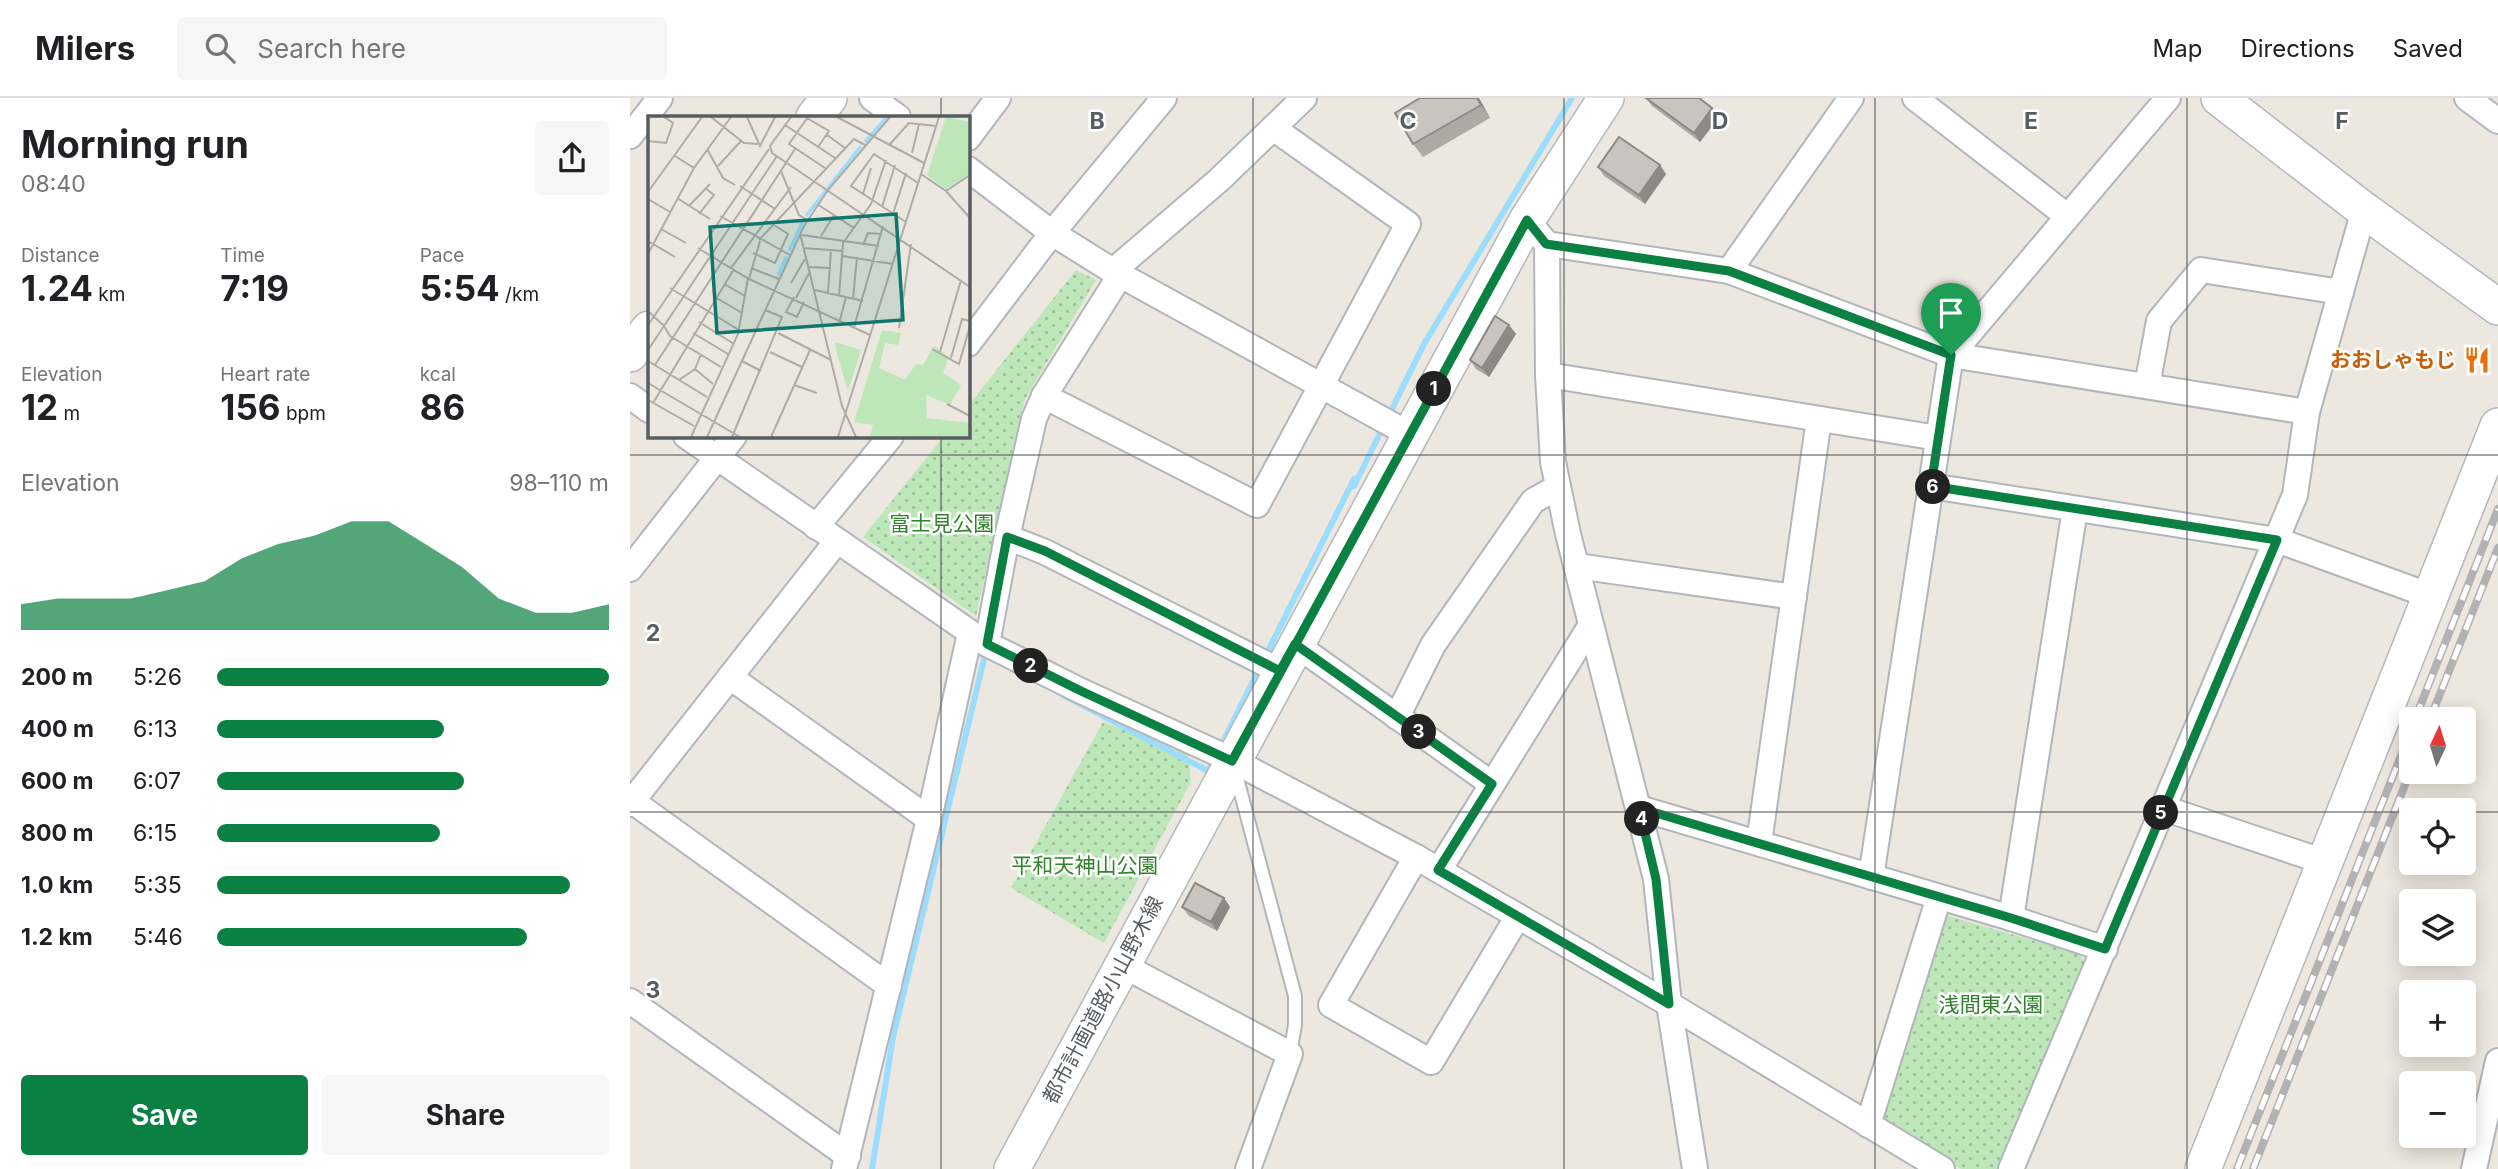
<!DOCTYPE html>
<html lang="en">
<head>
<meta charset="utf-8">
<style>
	:root { --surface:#fff; --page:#f6f6f6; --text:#202124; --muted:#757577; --line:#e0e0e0; --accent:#0b8043 }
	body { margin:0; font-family:Inter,"Noto Sans JP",sans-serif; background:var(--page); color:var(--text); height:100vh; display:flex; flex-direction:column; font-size:26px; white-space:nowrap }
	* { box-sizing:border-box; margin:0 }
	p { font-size:23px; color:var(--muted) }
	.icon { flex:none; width:38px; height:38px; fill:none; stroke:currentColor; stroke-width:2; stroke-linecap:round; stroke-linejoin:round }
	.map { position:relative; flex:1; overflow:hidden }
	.side { display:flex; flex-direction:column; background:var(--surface); width:630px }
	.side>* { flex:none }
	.needle { width:46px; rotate:4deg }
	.tools { position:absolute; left:1769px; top:609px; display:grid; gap:14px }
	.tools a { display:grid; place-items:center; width:77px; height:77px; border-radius:7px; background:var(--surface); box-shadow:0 4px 18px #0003; font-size:35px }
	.pin { position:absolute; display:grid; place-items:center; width:60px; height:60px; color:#fff; margin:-72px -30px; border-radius:50% 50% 50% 0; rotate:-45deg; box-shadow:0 0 7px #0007 }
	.pin .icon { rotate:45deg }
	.km { position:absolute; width:35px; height:35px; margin:-18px; border-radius:50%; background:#222; color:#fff; font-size:19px; line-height:35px; text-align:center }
	.round { display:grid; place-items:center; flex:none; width:74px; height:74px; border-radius:7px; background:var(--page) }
	.headline { display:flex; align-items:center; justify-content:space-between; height:119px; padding:0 21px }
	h1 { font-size:38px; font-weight:700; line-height:52px }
	.figures { display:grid; grid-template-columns:repeat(3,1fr); gap:10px; height:119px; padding:7px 21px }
	.figures div { display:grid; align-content:center }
	.figures b { font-size:35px; font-weight:700 }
	.figures small { font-size:19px; font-weight:400 }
	.figures p { font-size:19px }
	.chart { height:196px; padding:14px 21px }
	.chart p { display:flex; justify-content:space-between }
	.chart svg { width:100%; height:126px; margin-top:7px; fill:var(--accent); opacity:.7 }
	.cta { display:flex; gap:14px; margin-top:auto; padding:14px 21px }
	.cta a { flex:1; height:80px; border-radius:7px; background:var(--accent); color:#fff; font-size:28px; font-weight:700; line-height:80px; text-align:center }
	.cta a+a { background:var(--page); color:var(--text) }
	ul { padding:0 21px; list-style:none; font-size:23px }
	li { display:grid; grid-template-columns:112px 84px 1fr; align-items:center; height:52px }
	li i { height:18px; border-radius:9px; background:var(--accent) }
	header { display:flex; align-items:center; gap:42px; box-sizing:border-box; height:98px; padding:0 35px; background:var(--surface); border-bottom:2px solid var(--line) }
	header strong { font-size:33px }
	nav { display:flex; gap:38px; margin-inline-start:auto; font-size:24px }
	.search { width:490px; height:63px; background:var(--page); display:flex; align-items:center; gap:18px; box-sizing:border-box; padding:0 24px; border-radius:7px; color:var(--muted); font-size:26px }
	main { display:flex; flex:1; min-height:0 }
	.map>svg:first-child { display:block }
	.park { fill:url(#park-dots) }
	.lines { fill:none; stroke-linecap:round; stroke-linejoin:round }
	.stream { stroke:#9cddff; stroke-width:6 }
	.lane-casing { stroke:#b2b6bb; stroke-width:16 }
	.street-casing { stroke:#b2b6bb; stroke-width:28 }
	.secondary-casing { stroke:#b3b8bd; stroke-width:38 }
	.lane { stroke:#fff; stroke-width:12 }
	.street { stroke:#fff; stroke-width:24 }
	.secondary { stroke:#fff; stroke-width:35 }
	.rail-casing { stroke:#b1b2b2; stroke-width:8 }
	.rail { stroke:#fff; stroke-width:5; stroke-dasharray:16; stroke-linecap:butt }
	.wall { fill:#ada9a3 }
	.shaded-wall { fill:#8d8a85 }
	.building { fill:#c9c5be; stroke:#8d8a85; stroke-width:2 }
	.route-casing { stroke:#fff; stroke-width:14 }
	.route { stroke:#0b8043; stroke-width:9 }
	.grid { fill:none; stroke:#585d61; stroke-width:2; stroke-opacity:0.55 }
	.labels { text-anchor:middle; stroke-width:5; stroke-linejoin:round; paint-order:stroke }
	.food-label { font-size:21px; font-weight:bold; fill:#c56008; stroke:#fff; text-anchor:end }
	.park-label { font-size:21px; fill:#31842d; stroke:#fff }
	.street-label { font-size:21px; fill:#585d61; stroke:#fff }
	.inset-river { fill:none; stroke:#9cddff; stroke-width:3.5 }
	.inset-road { fill:none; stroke:#adaca9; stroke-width:2 }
	.view { fill:#0f766e; fill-opacity:0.15; stroke:#0f766e; stroke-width:3.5 }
	.inset-edge { fill:none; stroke:#585d61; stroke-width:3.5 }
	.grid-label { font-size:23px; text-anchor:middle; font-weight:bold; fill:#585d61; stroke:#fff; stroke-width:5; stroke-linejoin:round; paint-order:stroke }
</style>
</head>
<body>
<header>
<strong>Milers</strong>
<div class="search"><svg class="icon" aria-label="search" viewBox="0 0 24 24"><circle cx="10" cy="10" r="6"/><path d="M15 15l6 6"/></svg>Search here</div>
<nav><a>Map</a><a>Directions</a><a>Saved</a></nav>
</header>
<main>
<section class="side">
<div class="headline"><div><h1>Morning run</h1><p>08:40</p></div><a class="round"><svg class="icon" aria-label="share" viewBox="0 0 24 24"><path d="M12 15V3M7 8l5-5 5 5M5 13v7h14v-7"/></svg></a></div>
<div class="figures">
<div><p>Distance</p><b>1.24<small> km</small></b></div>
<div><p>Time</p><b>7:19</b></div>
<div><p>Pace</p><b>5:54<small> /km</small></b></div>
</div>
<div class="figures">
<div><p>Elevation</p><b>12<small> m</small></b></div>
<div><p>Heart rate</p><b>156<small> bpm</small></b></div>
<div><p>kcal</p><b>86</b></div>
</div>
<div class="chart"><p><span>Elevation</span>98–110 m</p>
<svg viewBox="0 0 160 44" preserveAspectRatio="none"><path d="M0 44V35L10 33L20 33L30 33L40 30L50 27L60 19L70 14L80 11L90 6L100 6L110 14L120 22L130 33L140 38L150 38L160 35V44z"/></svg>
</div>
<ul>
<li><b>200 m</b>5:26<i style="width:100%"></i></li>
<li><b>400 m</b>6:13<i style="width:58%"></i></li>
<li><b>600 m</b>6:07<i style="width:63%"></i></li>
<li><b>800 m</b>6:15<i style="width:57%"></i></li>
<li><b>1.0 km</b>5:35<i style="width:90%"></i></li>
<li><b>1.2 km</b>5:46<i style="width:79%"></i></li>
</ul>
<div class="cta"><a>Save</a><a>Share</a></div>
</section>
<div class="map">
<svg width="1868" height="1071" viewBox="0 0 1868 1071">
	<defs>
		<pattern id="park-dots" width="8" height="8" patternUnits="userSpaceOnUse" patternTransform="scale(1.75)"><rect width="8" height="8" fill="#bde7b8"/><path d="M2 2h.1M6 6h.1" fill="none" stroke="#9cbe99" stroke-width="1.8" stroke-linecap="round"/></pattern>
	</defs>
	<rect width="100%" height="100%" fill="#ede8df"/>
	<!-- park -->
	<g class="park">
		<polygon points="446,172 466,182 395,301 346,518 233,439 314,338 338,338 338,308"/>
		<polygon points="473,624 558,656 561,684 474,845 381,790"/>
		<polygon points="1312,816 1449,856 1456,866 1372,1071 1331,1071 1252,1022"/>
	</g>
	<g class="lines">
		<!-- stream -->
		<g class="stream">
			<polyline points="758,319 794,246 942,0"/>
			<polyline points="635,559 724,381 724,388 753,329"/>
			<polyline points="433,597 578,673 585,660"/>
			<polyline points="590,650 630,569"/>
			<polyline points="242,1071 263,939 355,557 361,560"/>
		</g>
		<!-- lane casing -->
		<g class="lane-casing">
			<polyline id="lane" points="605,673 665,898 665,927 660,956"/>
		</g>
		<!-- street casing -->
		<g class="street-casing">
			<g id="street">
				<polyline points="242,0 268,19"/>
				<polyline points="1285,0 1437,118"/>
				<polyline points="1837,0 1868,23"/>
				<polyline points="0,38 30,0"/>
				<polyline points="338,40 368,0"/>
				<polyline points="338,71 422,135 483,173 779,336"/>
				<polyline points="897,122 917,146 918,277 923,364 938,436 1026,781 1039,906 1065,1071"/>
				<polyline points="917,146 1099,173 1321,257 1677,314"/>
				<polyline points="483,173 589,82 674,0"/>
				<polyline points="1099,173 1221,0"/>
				<polyline points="338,246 422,135 534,0"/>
				<polyline points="918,277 1308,340"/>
				<polyline points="1517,288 1529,223 1571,172 1711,194"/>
				<polyline points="0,298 19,312"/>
				<polyline points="414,298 627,407 778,126 643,30"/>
				<polyline points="56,338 357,546 451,593 602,662 786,759 1039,906 1312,1071"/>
				<polyline points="1301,388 1647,442 1801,498"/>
				<polyline points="186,429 261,338"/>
				<polyline points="377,439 415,454 650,573"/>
				<polyline points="947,468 1164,499"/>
				<polyline points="0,471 104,338"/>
				<polyline points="357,546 377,439 404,321 414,298 491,176"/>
				<polyline points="665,546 862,686"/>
				<polyline points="100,579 299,721"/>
				<polyline points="767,619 803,547 903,403 928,389"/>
				<polyline points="2,703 259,888"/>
				<polyline points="0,706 207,443"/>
				<polyline points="1009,710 1381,820 1475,851"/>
				<polyline points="1533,710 1695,764"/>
				<polyline points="1129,745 1189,321"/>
				<polyline points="786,759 701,907 801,964 888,818"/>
				<polyline points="809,772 961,527"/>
				<polyline points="1241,779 1321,257 1538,0"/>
				<polyline points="1381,820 1445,411"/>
				<polyline points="492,867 660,956 618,1071"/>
				<polyline points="0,903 218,1058"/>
				<polyline points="1238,1027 1309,799"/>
				<polyline points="214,1071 299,721 340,535"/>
				<polyline points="1381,1071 1665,397 1677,314 1734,112"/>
				<polyline points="1844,1071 1868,963"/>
			</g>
		</g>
		<!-- secondary casing -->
		<g class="secondary-casing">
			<g id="secondary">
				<polyline points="1589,0 1734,112 1868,209"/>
				<polyline points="184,19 199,0"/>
				<polyline points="0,256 19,231"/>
				<polyline points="382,1071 897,122 976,0"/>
				<polyline points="1573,1071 1868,328"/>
			</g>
		</g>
		<!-- lane -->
		<use href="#lane" class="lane"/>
		<!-- street -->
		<use href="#street" class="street"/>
		<!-- secondary -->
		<use href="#secondary" class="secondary"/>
		<!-- rail casing -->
		<g class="rail-casing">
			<g id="rail">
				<polyline points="1785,621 1868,411"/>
				<polyline points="1800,621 1868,450"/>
				<polyline points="1607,1071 1782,630"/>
				<polyline points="1623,1071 1782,669"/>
			</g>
		</g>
		<!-- rail -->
		<use href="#rail" class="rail"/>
	</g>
	<!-- wall -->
	<g class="wall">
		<polygon points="790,0 849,0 860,20 793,59 783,46"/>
		<polygon points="1016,0 1082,10 1089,19 1070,44 1022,8"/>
		<polygon points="968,69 1036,76 1015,106 974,78"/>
		<polygon points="879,227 886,236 859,279 846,271 840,262"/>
		<polygon points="594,800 600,809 587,833 559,818 552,809"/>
	</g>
	<!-- shaded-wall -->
	<g class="shaded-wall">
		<polygon points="847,0 849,0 860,20 851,7"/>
		<polygon points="1082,10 1089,19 1070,44 1064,35"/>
		<polygon points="1030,67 1036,76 1015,106 1009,97"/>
		<polygon points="879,227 886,236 859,279 852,270"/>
		<polygon points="594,800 600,809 587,833 581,824"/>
	</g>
	<!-- building -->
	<g class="building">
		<polygon points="790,0 847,0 851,7 783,46 765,15"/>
		<polygon points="1016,0 1069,0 1082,10 1064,35"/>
		<polygon points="989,39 1030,67 1009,97 968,69"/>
		<polygon points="865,218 879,227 852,270 840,262"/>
		<polygon points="565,785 594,800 581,824 552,809"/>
	</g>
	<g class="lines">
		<!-- route casing -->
		<g class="route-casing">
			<polyline id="route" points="1321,257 1099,173 916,146 897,122 602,663 451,593 357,546 377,439 415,453 650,573 665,546 862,686 808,772 1039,906 1026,781 1009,710 1381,820 1475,851 1647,442 1301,388 1321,257"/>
		</g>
		<!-- route -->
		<use href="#route" class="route"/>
	</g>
	<!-- grid -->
	<path class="grid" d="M 311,0 L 311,19M 623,0 L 623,1071M 934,0 L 934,1071M 1245,0 L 1245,1071M 1557,0 L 1557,1071M 311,338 L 311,1071M 0,357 L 1868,357M 0,714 L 1782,714M 1834,714 L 1868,714"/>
	<!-- icons -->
	<defs>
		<g id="restaurant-bare" transform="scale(2.1)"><path d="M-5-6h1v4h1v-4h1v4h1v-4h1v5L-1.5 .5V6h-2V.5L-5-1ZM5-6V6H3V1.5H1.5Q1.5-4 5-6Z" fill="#e8710a" stroke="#fff" stroke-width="2.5" paint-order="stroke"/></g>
	</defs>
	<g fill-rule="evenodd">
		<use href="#restaurant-bare" x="1847" y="262"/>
	</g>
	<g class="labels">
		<!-- food labels -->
		<g class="food-label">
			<text x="1826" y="269">おおしゃもじ</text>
		</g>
		<!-- park labels -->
		<g class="park-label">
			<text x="312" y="433">富士見公園</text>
			<text x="455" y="775">平和天神山公園</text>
			<text x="1361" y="914">浅間東公園</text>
		</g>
		<!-- street labels -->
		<g class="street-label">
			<text transform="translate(473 902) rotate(-62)" y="7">都市計画道路小山野木線</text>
		</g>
	</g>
	<!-- overview -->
	<g transform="translate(18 18)">
		<rect width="322" height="322" fill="#ede8df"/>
		<path d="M 234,214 L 253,217 L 250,229 L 237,227 L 231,252 L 257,264 L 268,248 L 275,249 L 286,230 L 301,241 L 295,257 L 313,269 L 302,289 L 278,279 L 279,302 L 322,307 L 322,321 L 222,321 L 225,309 L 206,306 ZM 187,226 L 213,234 L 200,275 L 189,238 Z" fill="#bde7b8"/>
		<path d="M 298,1 L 322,6 L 322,58 L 298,73 L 279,59 Z" fill="#bde7b8"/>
		<path class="inset-river" d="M 217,26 L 239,1M 158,100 L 213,30M 141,135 L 155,105M 130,159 L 139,140"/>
		<path class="inset-road" d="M 63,1 L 96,27 L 110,28M 99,1 L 112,30 L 127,1M 143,1 L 122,30 L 124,37 L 322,171M 160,1 L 141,28 L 177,52M 189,1 L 276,47M 159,2 L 181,15 L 170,31M 137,9 L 187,42M 179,19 L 197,32M 0,25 L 18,27 L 25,7 L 16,1M 242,28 L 261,7 L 288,10M 59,33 L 75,62 L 87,69M 264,37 L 271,8M 27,40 L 46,52M 70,50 L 93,25M 133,55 L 151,99 L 159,104M 273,58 L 298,75 L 322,102M 92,70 L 127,93M 298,75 L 322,59M 0,76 L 54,1M 215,78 L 223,52M 29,82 L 62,103M 0,83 L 22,96M 169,88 L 206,112M 41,90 L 62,68M 234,91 L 247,49M 51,98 L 66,79 L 57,72M 245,98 L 258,57M 72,100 L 142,139M 258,106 L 203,70 L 226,38 L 270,67M 13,113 L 38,127M 152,117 L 194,290 L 208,321M 154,119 L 231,130M 173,120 L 186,99M 111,124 L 206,23 L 217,29M 0,125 L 27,141M 215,129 L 220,117 L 234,118M 50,132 L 101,163 L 222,219M 155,132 L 195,135M 105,137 L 127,147 L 140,118 L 126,109M 0,138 L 46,52 L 83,1M 194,140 L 245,148M 160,151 L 181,152M 83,152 L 143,71M 103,152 L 131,163M 101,163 L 112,125M 143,167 L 157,143M 76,168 L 97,180M 22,172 L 91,214M 167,174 L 215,185M 180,177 L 183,134M 191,180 L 195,127 L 223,88 L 238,44M 67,181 L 94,197M 146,181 L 138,196 L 149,201 L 156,186M 148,182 L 161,157M 205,183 L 209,141M 0,195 L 16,210 L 0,234M 192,204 L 198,181M 51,206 L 86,228M 0,209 L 121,33M 206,211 L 235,110M 251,212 L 263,128M 45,217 L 80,238M 130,217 L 183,244M 284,233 L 311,248 L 322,210M 122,236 L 154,251M 292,236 L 313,164M 303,242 L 314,203 L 322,205M 0,245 L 59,281M 94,245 L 113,255M 7,249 L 147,33M 73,251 L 22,220 L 16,210 L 129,40M 47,253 L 65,268M 31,264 L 47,253 L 53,238M 0,267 L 92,321M 146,269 L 169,277M 0,284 L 46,310M 5,287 L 86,153M 299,288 L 322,300M 43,321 L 90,218 L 100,162M 59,321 L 156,110 L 180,74 L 242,1M 84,321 L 134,201 L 117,194M 123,321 L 162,234M 190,321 L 291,1"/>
		<path class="view" d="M 248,98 L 255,204 L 69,217 L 62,111 Z"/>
		<rect width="322" height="322" class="inset-edge"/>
	</g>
	<g class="grid-label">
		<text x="467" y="31">B</text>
		<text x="778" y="31">C</text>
		<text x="1090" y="31">D</text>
		<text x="1401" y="31">E</text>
		<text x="1712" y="31">F</text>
		<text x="23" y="543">2</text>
		<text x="23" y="900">3</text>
	</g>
</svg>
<div class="tools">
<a><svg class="needle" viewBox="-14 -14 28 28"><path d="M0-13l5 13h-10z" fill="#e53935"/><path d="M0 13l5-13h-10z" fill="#757577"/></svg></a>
<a><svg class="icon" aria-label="locate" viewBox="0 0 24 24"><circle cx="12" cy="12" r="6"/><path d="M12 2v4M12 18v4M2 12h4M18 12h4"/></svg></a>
<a><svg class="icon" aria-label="layers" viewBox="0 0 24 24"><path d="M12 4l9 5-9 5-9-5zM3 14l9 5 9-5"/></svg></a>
<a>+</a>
<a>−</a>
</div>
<div class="pin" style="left:1321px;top:257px;background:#1e9e55"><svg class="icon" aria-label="arrive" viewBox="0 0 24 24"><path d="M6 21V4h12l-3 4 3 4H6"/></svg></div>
<b class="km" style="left:804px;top:291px">1</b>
<b class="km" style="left:401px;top:568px">2</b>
<b class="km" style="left:789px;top:634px">3</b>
<b class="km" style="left:1012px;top:721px">4</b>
<b class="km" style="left:1531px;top:715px">5</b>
<b class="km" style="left:1303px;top:389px">6</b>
</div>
</main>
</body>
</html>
